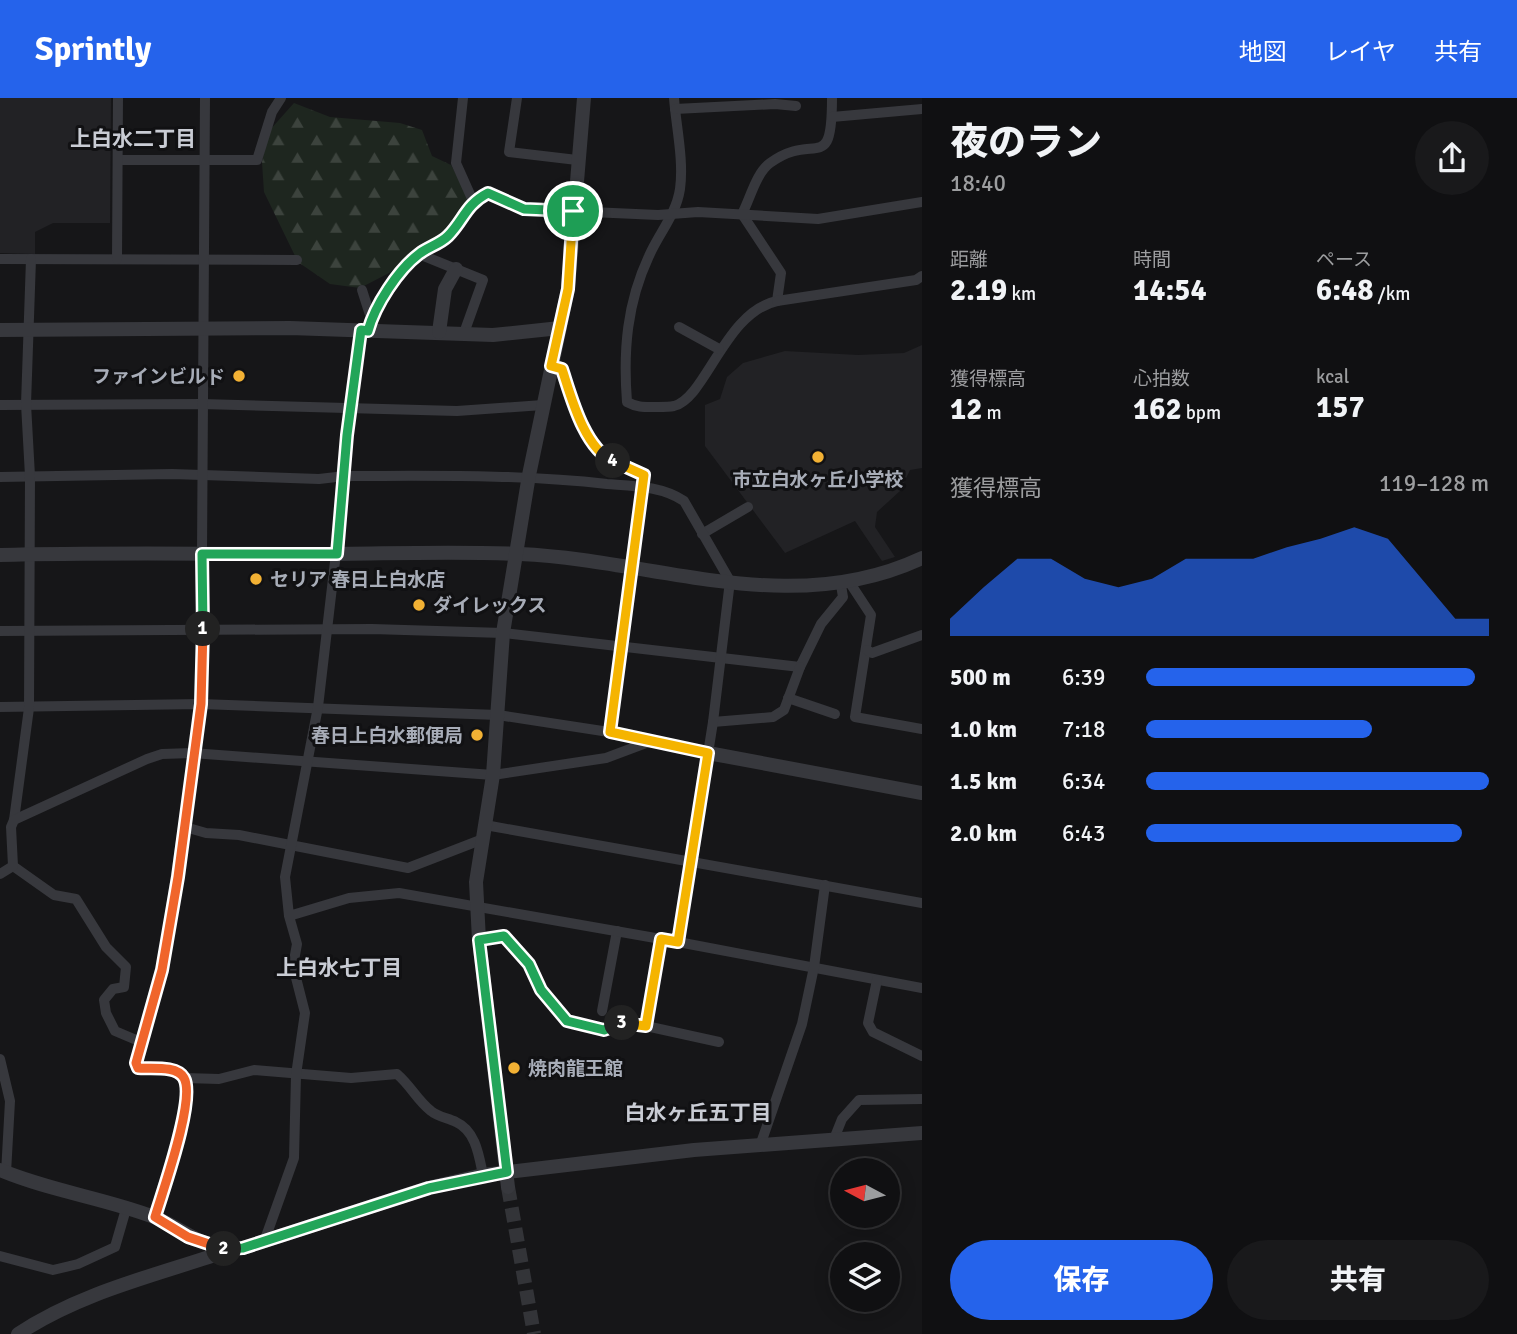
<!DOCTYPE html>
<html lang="ja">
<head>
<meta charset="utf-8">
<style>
	:root { --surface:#101012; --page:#19191b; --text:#f1f3f6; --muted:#9c9d9f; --line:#303032; --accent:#2563eb }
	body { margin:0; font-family:Signika,"Noto Sans JP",sans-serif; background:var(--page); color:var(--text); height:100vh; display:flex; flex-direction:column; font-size:26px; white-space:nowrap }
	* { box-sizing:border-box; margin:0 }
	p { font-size:23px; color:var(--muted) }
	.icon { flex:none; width:38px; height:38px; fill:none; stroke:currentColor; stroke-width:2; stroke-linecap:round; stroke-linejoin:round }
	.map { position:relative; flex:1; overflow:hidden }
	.drawer { display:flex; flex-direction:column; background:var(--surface); width:595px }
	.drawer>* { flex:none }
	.needle { width:46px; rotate:277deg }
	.controls { position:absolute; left:830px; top:1060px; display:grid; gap:14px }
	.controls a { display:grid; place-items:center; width:70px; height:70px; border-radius:50%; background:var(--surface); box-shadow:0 4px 18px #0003,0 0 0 2px var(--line); font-size:35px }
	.pin { position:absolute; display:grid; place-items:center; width:60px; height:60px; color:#fff; margin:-30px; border:4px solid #fff; border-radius:50%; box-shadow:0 2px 7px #0007 }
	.km { position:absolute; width:35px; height:35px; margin:-18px; border-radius:50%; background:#222; color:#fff; font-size:19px; line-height:35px; text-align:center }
	.round { display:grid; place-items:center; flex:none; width:74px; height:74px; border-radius:37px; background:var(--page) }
	.overview { display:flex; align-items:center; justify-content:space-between; height:119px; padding:0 28px }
	h1 { font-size:38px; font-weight:800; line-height:52px }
	.figures { display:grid; grid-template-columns:repeat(3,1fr); gap:10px; height:119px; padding:7px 28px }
	.figures div { display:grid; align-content:center }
	.figures b { font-size:30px; font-weight:800 }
	.figures small { font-size:19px; font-weight:400 }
	.figures p { font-size:19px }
	.chart { height:196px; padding:14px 28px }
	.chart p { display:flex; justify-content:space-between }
	.chart svg { width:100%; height:126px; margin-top:7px; fill:var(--accent); opacity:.7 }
	.action { display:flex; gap:14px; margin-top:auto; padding:14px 28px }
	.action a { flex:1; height:80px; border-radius:42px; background:var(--accent); color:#fff; font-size:28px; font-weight:800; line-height:80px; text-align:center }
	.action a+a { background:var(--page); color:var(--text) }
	ul { padding:0 28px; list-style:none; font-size:23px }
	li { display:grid; grid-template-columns:112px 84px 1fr; align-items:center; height:52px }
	li i { height:18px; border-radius:9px; background:var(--accent) }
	header { display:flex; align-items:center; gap:42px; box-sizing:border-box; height:98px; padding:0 35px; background:var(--accent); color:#fff }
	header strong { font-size:33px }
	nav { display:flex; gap:38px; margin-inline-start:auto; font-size:24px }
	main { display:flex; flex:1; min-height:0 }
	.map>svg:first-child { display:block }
	.built { fill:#222225 }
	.forest { fill:url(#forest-firs) }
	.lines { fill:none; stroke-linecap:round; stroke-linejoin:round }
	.tertiary-tunnel { stroke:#333438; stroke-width:14; stroke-dasharray:14 7; stroke-linecap:butt }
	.minor { stroke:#37383d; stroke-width:10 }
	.tertiary { stroke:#37383d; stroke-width:14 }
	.split-1-casing { stroke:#fff; stroke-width:14 }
	.split-2-casing { stroke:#fff; stroke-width:14 }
	.split-3-casing { stroke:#fff; stroke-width:14 }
	.split-4-casing { stroke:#fff; stroke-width:14 }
	.split-5-casing { stroke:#fff; stroke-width:14 }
	.split-1 { stroke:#22a559; stroke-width:9 }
	.split-2 { stroke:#f0652b; stroke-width:9 }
	.split-3 { stroke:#22a559; stroke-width:9 }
	.split-4 { stroke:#f5b400; stroke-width:9 }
	.split-5 { stroke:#f5b400; stroke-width:9 }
	.poi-dot { fill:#f2b134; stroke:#111113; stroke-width:2.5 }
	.labels { text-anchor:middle; stroke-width:6; stroke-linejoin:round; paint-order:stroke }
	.poi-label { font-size:19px; font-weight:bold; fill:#a8adb8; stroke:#111113; text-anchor:start }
	.neighbourhood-label { font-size:21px; font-weight:bold; fill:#c9ccd4; stroke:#111113 }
</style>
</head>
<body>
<header>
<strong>Sprintly</strong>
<nav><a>地図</a><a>レイヤ</a><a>共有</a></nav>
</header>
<main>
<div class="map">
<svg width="922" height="1236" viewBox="0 0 922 1236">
	<defs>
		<pattern id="forest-firs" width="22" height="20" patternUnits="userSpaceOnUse" patternTransform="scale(1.75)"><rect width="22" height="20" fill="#1e261f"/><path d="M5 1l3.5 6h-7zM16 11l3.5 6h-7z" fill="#3c433d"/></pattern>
	</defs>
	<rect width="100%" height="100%" fill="#161618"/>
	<!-- built -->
	<g class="built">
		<polygon points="0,0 111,0 110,125 53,125 35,134 35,156 0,155"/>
		<polygon points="922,247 922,370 910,372 900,393 877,414 875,429 895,459 882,463 855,423 785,455 705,348 705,307 720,301 727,279 743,265 785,253 858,257 904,255"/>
	</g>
	<!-- forest -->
	<polygon class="forest" points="294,5 330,19 400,25 422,32 432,58 451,67 468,98 467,105 446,131 389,175 360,190 330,186 298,164 264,94 262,64 269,33"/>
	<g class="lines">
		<!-- tertiary-tunnel -->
		<polyline class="tertiary-tunnel" points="508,1089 534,1236"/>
		<!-- minor -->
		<g class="minor">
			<polyline points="517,0 509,54 577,62"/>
			<path d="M 674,0 C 676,28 684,62 680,91 C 676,117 659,135 649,158 C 627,205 623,252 627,304 C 638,310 645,309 658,309 C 663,309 669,309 674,308 C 706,300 725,214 777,203 L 781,175 L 742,116 C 750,101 756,75 770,65 C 815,32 832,79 832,0"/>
			<polyline points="675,11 775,6 796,8"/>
			<polyline points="832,19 922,11"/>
			<polyline points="118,62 257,62 272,14 281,0"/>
			<polyline points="473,103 488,95 524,111 658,117 698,114 818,121 922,104"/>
			<polyline points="419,156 483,182 464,235"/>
			<polyline points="0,161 297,162"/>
			<polyline points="117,161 118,0"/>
			<polyline points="362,192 371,220"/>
			<polyline points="777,203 916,182 922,178"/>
			<polyline points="679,229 719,251"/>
			<polyline points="368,233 371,220 404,170 419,156 447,139 473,103 456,65 463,0"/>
			<polyline points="551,268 562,270 580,324 604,359 644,377 609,634"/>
			<polyline points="0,307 202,306 457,313 543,307"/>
			<polyline points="0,379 172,376 319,381 345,378 347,336 361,232"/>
			<polyline points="702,436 748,409"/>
			<polyline points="850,485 871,517 855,619 922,631"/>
			<polyline points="0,533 372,531 503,535 800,569 821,526 843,499 841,487"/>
			<polyline points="867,552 872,555 922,537"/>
			<polyline points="788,600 835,616"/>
			<polyline points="0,609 201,606 498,617 609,634 708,655"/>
			<polyline points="713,624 773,619 784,612 800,569"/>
			<polyline points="14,722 29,610 30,378 26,306 31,161"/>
			<polyline points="485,727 922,805"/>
			<polyline points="185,729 206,735 239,737 408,770 483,741"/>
			<polyline points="13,768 54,797 76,801 106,849 126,869 124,889 113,891 104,902 106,915 115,933 141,944"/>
			<polyline points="0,776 13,768 11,729 14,722 147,661 162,656 192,655 493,677 606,660 654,642"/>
			<polyline points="479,842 504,838 529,866 541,893 567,923 604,932 618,925 646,928 719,944"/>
			<polyline points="678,844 922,890"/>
			<polyline points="877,882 868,925 873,934 922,958"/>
			<polyline points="602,913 617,833"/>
			<polyline points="646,928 661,841"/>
			<polyline points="0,961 10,1003 6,1075"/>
			<path d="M 185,980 L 219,981 L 254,972 L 351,980 L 397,976 C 411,988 417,1002 431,1013 C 438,1019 448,1020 456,1024 C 476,1033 479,1058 483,1077"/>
			<polyline points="834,1041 842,1021 859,1002 922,1001"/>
			<polyline points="761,1045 802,926 814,869 825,787"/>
			<path d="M 155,1119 C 162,1095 196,1000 185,980 C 177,967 151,971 138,970 L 136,965 L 162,872 L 201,606 L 205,0"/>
			<path d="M 264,1144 L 294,1060 L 296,977 L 305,915 L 293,868 L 297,846 L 289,818 L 285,779 L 318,609 L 345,378 C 434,378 519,376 607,386 C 633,388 662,388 684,403 L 730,483 L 713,624 L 678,844 L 399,795 L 349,800 L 289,818"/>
			<polyline points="0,1158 53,1172 78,1166 115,1149 126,1111"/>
		</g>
		<!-- tertiary -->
		<g class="tertiary">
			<polyline points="0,232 290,230 493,237 560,230"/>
			<polyline points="439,234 445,191 456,171"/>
			<path d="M 0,457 C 104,454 209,456 313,456 C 382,456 451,453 520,456 C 656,462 790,522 922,460"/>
			<polyline points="708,655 922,695"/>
			<path d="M 0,1072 C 50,1093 104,1100 154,1119 C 186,1132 206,1155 243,1150 L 428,1090 L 483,1077 L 694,1052 L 922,1035"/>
			<polyline points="508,1089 479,842 476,784 493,677 503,535 529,377 568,191 584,0"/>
			<path d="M 18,1236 C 81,1194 157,1177 227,1153"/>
		</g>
	</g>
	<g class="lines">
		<!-- split-1 casing -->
		<g class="split-1-casing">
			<path id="split-1" d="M 203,531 L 202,456 L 337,456 L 347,337 L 361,232 L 368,233 C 375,207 398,172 419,156 C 428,149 440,146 448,138 C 464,122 465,107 488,95 L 524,111 L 573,113"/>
		</g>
		<!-- split-2 casing -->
		<g class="split-2-casing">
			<path id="split-2" d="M 203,531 L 201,606 L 178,779 L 162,872 L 136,965 L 138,970 C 151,971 177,967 184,980 C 196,1001 162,1095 155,1119 L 188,1139 L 224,1151"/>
		</g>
		<!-- split-3 casing -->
		<g class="split-3-casing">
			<polyline id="split-3" points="224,1151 243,1150 429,1090 507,1074 479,842 504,838 529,866 541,892 567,923 604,932 622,925"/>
		</g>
		<!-- split-4 casing -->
		<g class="split-4-casing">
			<polyline id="split-4" points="613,363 644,377 610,634 708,655 678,844 661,841 646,928 622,925"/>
		</g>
		<!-- split-5 casing -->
		<g class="split-5-casing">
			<path id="split-5" d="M 573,113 L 568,191 L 551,268 L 562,271 C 571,298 584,350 613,363"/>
		</g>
		<!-- split-1 -->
		<use href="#split-1" class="split-1"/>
		<!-- split-2 -->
		<use href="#split-2" class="split-2"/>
		<!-- split-3 -->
		<use href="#split-3" class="split-3"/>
		<!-- split-4 -->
		<use href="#split-4" class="split-4"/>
		<!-- split-5 -->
		<use href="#split-5" class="split-5"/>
	</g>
	<!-- markers -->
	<g class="poi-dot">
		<circle cx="239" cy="278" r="7"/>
		<circle cx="818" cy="359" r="7"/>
		<circle cx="256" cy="481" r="7"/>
		<circle cx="419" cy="507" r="7"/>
		<circle cx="477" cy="637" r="7"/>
		<circle cx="514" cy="970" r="7"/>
	</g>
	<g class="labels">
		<!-- poi labels -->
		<g class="poi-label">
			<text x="225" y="285" text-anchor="end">ファインビルド</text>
			<text x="818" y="388" text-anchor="middle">市立白水ヶ丘小学校</text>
			<text x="270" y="488">セリア 春日上白水店</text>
			<text x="433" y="514">ダイレックス</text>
			<text x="463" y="644" text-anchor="end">春日上白水郵便局</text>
			<text x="528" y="977">焼肉龍王館</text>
		</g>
		<!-- neighbourhood labels -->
		<g class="neighbourhood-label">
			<text x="133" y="48">上白水二丁目</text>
			<text x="339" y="877">上白水七丁目</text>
			<text x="698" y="1022">白水ヶ丘五丁目</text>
		</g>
	</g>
</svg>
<div class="controls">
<a><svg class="needle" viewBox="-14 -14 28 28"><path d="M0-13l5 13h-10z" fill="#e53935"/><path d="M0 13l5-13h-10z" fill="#9c9d9f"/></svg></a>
<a><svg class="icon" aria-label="layers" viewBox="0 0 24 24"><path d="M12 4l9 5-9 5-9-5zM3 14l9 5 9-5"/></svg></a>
</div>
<div class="pin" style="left:573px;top:113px;background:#1e9e55"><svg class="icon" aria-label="arrive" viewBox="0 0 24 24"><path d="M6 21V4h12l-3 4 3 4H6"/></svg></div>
<b class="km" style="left:203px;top:531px">1</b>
<b class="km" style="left:224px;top:1151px">2</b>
<b class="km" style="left:622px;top:925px">3</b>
<b class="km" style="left:613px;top:363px">4</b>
</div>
<section class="drawer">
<div class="overview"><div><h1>夜のラン</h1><p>18:40</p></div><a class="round"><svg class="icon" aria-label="share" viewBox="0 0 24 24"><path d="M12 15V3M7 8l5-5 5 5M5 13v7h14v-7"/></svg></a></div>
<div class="figures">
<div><p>距離</p><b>2.19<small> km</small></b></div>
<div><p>時間</p><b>14:54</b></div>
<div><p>ペース</p><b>6:48<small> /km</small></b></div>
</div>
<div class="figures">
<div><p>獲得標高</p><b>12<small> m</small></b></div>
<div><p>心拍数</p><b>162<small> bpm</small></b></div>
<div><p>kcal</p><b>157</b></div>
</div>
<div class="chart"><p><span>獲得標高</span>119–128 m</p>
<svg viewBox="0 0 160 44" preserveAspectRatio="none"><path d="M0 44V38L10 27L20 17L30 17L40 24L50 27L60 24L70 17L80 17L90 17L100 13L110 10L120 6L130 10L140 24L150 38L160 38V44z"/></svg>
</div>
<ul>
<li><b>500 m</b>6:39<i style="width:96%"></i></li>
<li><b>1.0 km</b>7:18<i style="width:66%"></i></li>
<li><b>1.5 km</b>6:34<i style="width:100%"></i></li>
<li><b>2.0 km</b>6:43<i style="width:92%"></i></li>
</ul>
<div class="action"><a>保存</a><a>共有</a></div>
</section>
</main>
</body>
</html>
